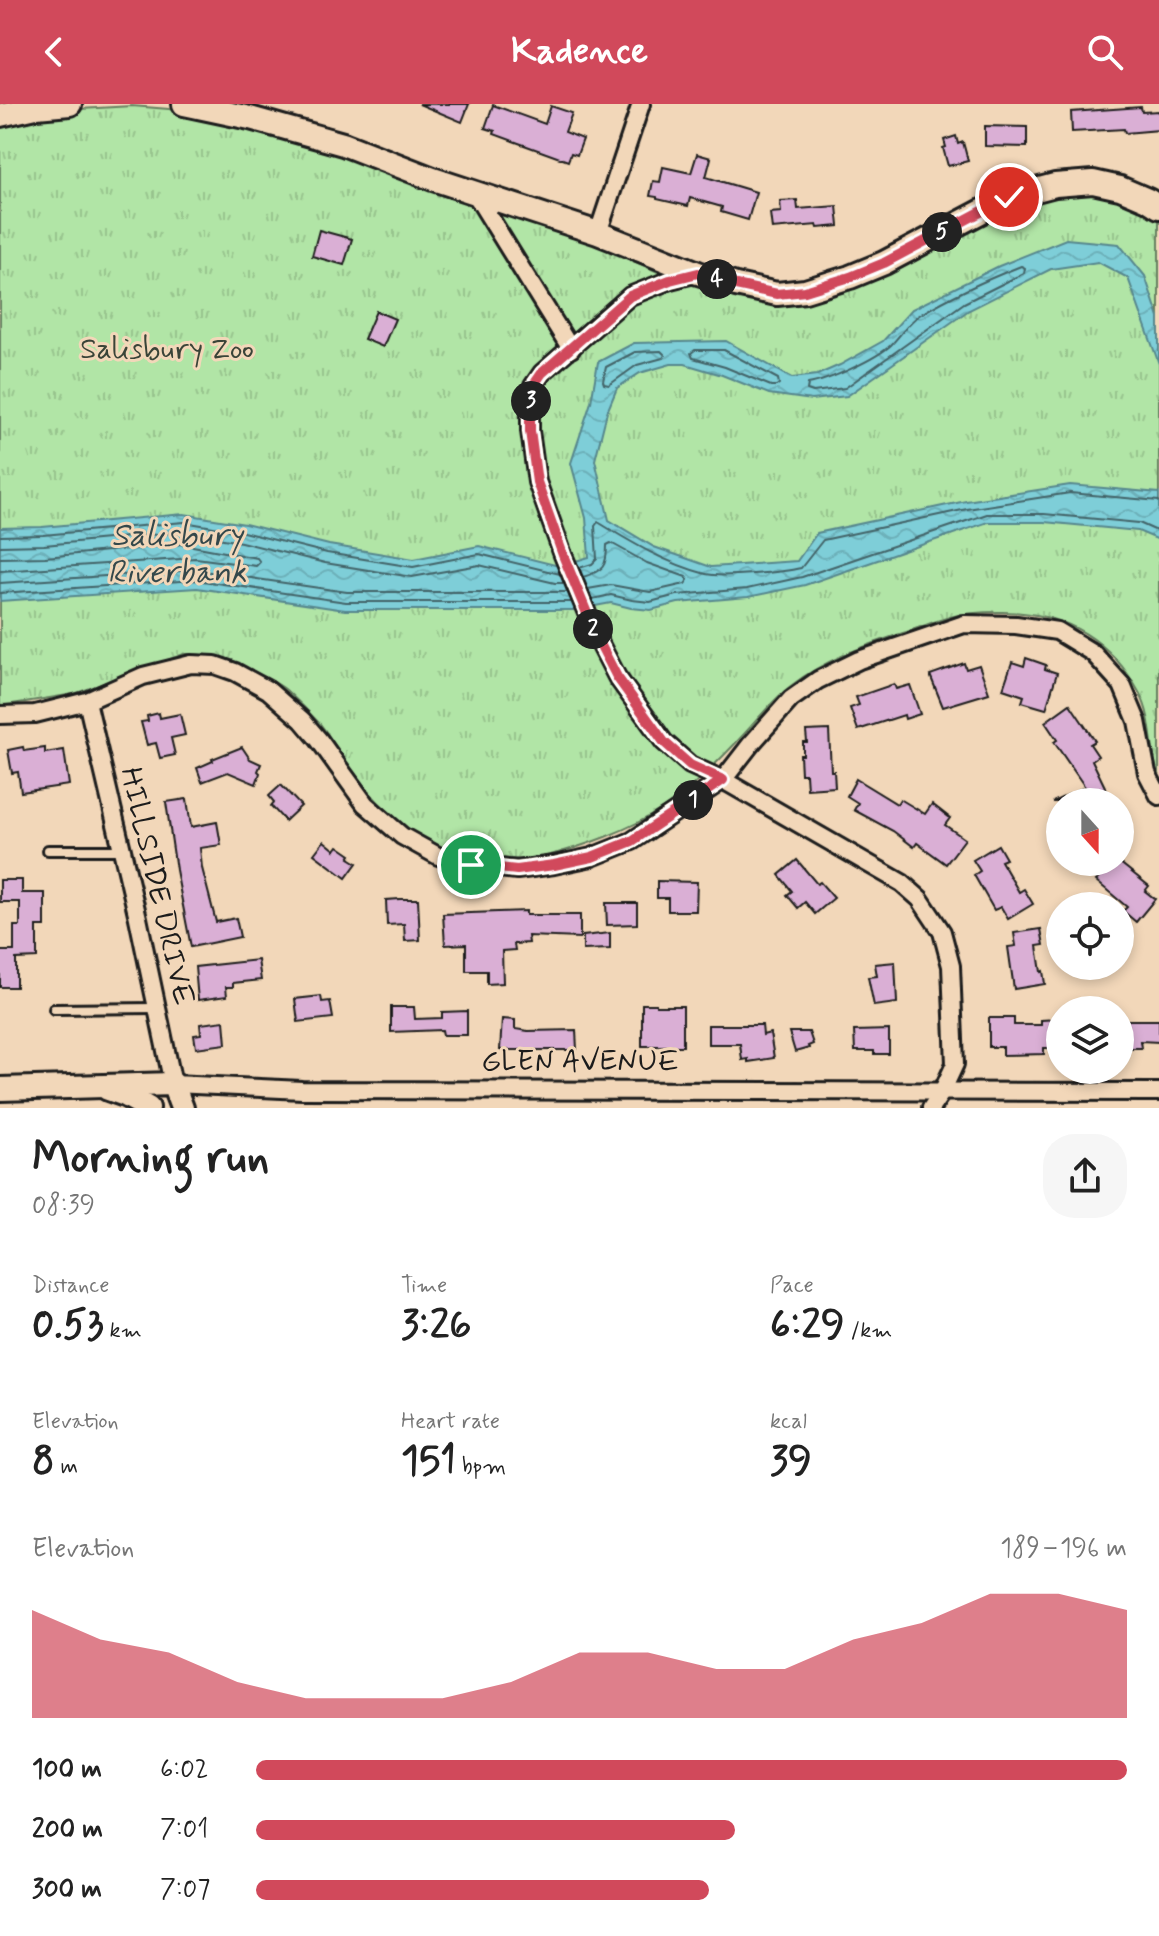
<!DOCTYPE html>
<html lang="en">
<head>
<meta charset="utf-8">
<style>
	:root { --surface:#fff; --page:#f6f6f6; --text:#222; --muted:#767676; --accent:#d1495b }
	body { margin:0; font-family:Mynerve,sans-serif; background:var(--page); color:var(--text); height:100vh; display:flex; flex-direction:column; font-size:30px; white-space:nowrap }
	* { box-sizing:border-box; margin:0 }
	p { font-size:26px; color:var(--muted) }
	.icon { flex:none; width:44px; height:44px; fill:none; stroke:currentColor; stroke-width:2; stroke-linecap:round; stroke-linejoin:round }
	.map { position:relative; height:1004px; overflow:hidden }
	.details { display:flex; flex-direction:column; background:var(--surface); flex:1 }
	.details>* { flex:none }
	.needle { width:52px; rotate:159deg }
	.tools { position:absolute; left:1046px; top:684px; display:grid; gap:16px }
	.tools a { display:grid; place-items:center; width:88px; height:88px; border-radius:50%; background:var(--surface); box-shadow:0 4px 12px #0003; font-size:40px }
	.pin { position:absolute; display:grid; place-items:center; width:68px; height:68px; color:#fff; margin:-34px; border:4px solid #fff; border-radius:50%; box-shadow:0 2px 8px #0007 }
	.km { position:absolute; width:40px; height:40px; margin:-20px; border-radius:50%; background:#222; color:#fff; font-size:22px; line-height:40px; text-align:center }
	.round { display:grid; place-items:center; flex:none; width:84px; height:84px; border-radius:32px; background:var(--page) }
	.headline { display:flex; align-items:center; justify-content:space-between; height:136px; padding:0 32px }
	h1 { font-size:44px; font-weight:700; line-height:60px }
	.stats { display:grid; grid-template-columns:repeat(3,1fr); gap:12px; height:136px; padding:8px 32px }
	.stats div { display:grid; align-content:center }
	.stats b { font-size:40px; font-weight:700 }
	.stats small { font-size:22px; font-weight:400 }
	.stats p { font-size:22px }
	.chart { height:224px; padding:16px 32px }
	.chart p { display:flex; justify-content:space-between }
	.chart svg { width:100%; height:144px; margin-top:8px; fill:var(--accent); opacity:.7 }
	ul { padding:0 32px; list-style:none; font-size:26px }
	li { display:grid; grid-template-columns:128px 96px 1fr; align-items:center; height:60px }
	li i { height:20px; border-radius:10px; background:var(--accent) }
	header { display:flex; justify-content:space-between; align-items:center; height:104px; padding:0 32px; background:var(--accent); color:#fff; font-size:36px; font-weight:700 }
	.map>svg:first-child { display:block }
	.park { fill:url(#park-tufts); stroke:#668061; stroke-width:2 }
	.water { fill:url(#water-waves); stroke:#57878d; stroke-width:2 }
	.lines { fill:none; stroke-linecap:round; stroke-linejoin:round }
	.shore { stroke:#436367; stroke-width:2 }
	.building { fill:#daafd5; stroke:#1c1c1c; stroke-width:2 }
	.lane-casing { stroke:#1c1c1c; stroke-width:14 }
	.street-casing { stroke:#1c1c1c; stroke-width:22 }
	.secondary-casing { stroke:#1c1c1c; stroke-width:28 }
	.lane { stroke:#f2d7b9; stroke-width:8 }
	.street { stroke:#f2d7b9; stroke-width:16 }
	.secondary { stroke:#f2d7b9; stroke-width:22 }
	.route-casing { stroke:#fff; stroke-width:16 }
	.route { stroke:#d1495b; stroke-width:10 }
	.labels { text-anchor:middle; stroke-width:6; stroke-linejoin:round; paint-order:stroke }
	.park-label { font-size:30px; fill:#3a4438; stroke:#f2d7b9 }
	.street-label { font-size:30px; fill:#1c1c1c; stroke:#f2d7b9 }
	.water-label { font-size:32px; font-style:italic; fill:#34484b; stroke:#f2d7b9 }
</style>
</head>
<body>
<header><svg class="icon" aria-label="back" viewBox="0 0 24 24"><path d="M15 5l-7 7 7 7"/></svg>Kadence<svg class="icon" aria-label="search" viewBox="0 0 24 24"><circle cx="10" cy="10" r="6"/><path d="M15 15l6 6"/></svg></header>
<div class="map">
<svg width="1159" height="1004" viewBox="0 0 1159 1004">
	<defs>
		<pattern id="park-tufts" width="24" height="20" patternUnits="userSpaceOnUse" patternTransform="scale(2)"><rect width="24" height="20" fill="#b1e5a6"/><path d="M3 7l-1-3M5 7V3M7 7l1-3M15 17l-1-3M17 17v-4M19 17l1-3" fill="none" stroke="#98c48e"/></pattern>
		<pattern id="water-waves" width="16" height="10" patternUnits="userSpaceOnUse" patternTransform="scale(2)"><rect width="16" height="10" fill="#7eced8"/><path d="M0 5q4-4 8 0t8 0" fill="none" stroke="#6cb0b9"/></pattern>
	</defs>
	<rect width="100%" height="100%" fill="#f2d7b9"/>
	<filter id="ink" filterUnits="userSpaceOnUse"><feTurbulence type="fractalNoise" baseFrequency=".0125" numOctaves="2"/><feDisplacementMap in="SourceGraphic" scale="16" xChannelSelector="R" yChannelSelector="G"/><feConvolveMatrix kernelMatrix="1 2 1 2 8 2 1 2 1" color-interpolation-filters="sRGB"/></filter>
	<g filter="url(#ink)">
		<!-- park -->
		<path class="park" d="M 132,2 L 169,5 L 217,14 L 285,30 L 594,139 L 669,173 L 704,184 L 774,196 L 1014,97 L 1072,88 L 1111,90 L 1159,112 L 1159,673 C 1149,645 1154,617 1140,590 C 1110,534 1062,507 999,508 C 983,508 965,509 950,513 C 934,517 919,524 903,529 C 864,542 825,556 792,581 C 774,594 760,613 745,629 C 722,654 691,686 663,704 C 630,726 582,743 543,753 C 525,757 507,755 488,753 C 468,751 447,747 429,738 C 392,719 365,684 342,652 C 335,642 329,631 321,621 C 310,609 298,597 286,586 C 277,578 264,574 254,568 C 232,557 209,549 184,550 L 74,590 L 0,602 L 0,20 L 80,5 Z"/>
		<!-- water -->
		<polygon class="water" points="1066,135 1119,140 1145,172 1159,214 1159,260 1128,174 1098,158 1051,165 969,206 847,292 812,296 769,290 722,271 685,260 671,260 640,269 617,284 607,308 595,356 609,416 654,443 711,463 797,457 817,429 966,397 1070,381 1159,389 1159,436 1138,427 1044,418 988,418 805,481 748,493 678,499 651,506 631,504 611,499 574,506 345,506 197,484 0,497 0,424 42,423 184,410 245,420 329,441 414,455 479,442 559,462 589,453 586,414 571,359 591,298 598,258 634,239 726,237 792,274 817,271 840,261 883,237 912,205 999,162"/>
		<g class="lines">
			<!-- shore -->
			<g class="shore">
				<path d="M 1021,162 L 1025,164 L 1024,169 L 964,199 L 845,284 L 813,288 L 807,286 L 808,280 C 828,277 876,255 891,241 C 901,231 909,217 921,210 C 951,192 988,175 1021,162 Z"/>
				<polygon points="695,246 724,246 778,275 779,280 776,282 771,282 725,263 693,254 691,249"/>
				<polygon points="635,248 661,247 665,251 663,254 637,261 609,281 604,280 603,277 606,263"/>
				<polyline points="0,432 43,431 184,418 243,428 327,449 413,463 479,450 560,470"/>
				<polyline points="0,442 44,441 183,428 241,438 325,459 412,473 479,461 555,479 564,479"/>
				<polyline points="0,454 45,453 182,440 257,454 260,458 256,462 196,454 0,467"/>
				<path d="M 579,464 L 592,460 L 597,455 L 595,422 L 598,418 C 632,439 667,460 706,470 C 722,474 784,468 801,464 L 823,436 L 967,405 L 1070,389 L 1159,397"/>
				<path d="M 583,473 C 603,467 607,463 607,441 L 611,439 L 647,459 L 686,473 L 688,476 L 685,480 L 650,488 L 611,481 L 588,485"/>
				<polyline points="0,479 196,466 347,488 567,488"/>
				<polyline points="0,489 196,476 346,498 572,498"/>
				<polyline points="592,495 611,491 632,496 650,498 677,491 747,485 802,473 987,410 1044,410 1139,419 1159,428"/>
			</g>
		</g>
		<!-- building -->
		<g class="building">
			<polygon points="419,0 469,0 462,18"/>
			<polygon points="493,1 545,20 551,2 572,9 565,28 583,35 577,51 571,49 568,57 494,30 495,27 485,24"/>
			<polygon points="1141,3 1142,8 1159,7 1159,26 1125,29 1124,25 1072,28 1071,8"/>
			<polygon points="985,22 1027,23 1027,43 985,42"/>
			<polygon points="956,32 958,40 963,38 968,57 948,62 943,44 946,43 944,36"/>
			<polygon points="697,50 711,54 706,73 756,88 748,116 721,108 722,103 690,94 688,102 657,95 657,93 650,92 653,77 660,78 663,63 691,69"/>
			<polygon points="797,96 798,105 837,102 839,122 818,124 817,121 772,125 770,109 781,108 780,97"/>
			<polygon points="319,126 352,135 344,161 312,152"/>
			<polygon points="376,207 395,215 383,243 364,235"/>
			<polygon points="1026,554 1046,561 1045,565 1057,569 1046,605 1022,598 1024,592 1003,585 1012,558 1024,562"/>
			<polygon points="964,559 966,565 979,561 989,589 943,603 930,571"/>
			<polygon points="894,580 896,585 910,581 920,610 905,615 904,611 858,626 850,604 859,601 856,593"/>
			<polygon points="1070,600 1095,637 1090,640 1098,652 1092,656 1106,685 1100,687 1105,698 1053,698 1085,683 1054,638 1057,636 1045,618"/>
			<polygon points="159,609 160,614 180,610 185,631 171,634 175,651 160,654 156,639 147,641 141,618 148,617 147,612"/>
			<polygon points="829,626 831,667 834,667 835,683 807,685 806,670 801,670 800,651 803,651 803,638 807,638 806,627"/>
			<polygon points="23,643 24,647 45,644 45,649 64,646 69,681 21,688 18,668 12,669 8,646"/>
			<polygon points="242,643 250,655 261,660 258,667 260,669 256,680 228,668 202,678 197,664 213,657 212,655"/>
			<polygon points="856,675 897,700 900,695 925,710 932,700 950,714 945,721 965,735 946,760 917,739 914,743 893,727 854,706 858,699 847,692"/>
			<polygon points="281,681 301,702 285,717 271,702 274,698 269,692"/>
			<polygon points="187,695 191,723 217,718 221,741 200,744 202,764 216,818 236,814 240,833 191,843 176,766 166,698"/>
			<polygon points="324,737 335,746 338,742 351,751 349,754 357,759 346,774 314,750"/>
			<polygon points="998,741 1006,755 1001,757 1019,788 1024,785 1033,800 1008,815 1001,803 994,806 974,771 980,767 973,756"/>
			<polygon points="797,756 817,780 820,778 834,794 815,810 805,798 798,804 787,791 792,787 779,771"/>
			<polygon points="1112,758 1119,758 1149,782 1145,787 1155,795 1136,818 1123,807 1127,803 1096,777"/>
			<polygon points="0,776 22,776 22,789 45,789 45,822 37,822 37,854 16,855 16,883 0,883 0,847 14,847 14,822 20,822 20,798 0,798"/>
			<polygon points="657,777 697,778 696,807 668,807 668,794 657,794"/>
			<polygon points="400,795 418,795 420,836 405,837 404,820 387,821 386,796"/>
			<polygon points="606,799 637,799 637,820 607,821"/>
			<polygon points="526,807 526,811 580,811 580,834 528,832 529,839 514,840 515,846 502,847 503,879 487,880 487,867 466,867 466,840 445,841 443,810"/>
			<polygon points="1041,825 1044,841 1037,842 1041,868 1043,867 1045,880 1014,885 1008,843 1016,842 1014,829"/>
			<polygon points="610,829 610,845 583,846 583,832"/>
			<polygon points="258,856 261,876 233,879 233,883 226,883 227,892 198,896 195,863"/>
			<polygon points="895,858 897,899 874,902 868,873 877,872 875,860"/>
			<polygon points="321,892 322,898 330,897 333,914 298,918 295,895"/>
			<polygon points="642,900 656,900 656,902 683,902 683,942 642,942"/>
			<polygon points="391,903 414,903 415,915 442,914 442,908 467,907 467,931 443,931 442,926 391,928"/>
			<polygon points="989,914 1014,914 1014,921 1041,921 1041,916 1057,915 1057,944 1044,944 1044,950 1003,951 1003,943 989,943"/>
			<polygon points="502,915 515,916 515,925 528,927 576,926 577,946 500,946"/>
			<polygon points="1120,916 1159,916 1159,938 1140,937 1141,944 1120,944"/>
			<polygon points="224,917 226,940 196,944 194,931 201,930 200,920"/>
			<polygon points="708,921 762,921 763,931 770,929 774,954 748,958 748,955 742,956 740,940 708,940"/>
			<polygon points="889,926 889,950 874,950 874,947 855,947 854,927"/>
			<polygon points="789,928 809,928 813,940 808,942 809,944 795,948"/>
		</g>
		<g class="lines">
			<!-- lane casing -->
			<g class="lane-casing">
				<g id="lane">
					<polyline points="48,746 121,746"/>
					<polyline points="54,905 156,904"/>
				</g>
			</g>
			<!-- street casing -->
			<g class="street-casing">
				<g id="street">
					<polyline points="474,88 571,245"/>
					<polyline points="598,129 641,0"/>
					<polyline points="698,169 670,176 630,192 542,269 533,282 530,306 530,327 537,378 563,451 598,536 617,573 664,638 690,661 723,676 902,779 920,795 942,828 951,862 955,960 942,988 931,1004"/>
					<polyline points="87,597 138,814 173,980 302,986 1159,988"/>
					<polyline points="0,611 35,610 87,597 143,572 191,560 215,561 235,568 268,586 302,616 319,636 365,700 402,732 438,752 471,761 517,766 554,761 592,753 632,737 723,676 751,640 791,595 818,576 859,556 964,520 1016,521 1057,527 1093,549 1122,581 1137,617 1147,669 1159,692"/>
				</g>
			</g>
			<!-- secondary casing -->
			<g class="secondary-casing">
				<g id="secondary">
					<polyline points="184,0 250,14 343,40 433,75 598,129 698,169 736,181 777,190 805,187 850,173 884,159 1009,93 1055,81 1093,78 1120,84 1148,96 1159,103"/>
					<polyline points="0,11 36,3 70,0"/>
					<polyline points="0,985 173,980 182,1004"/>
					<polyline points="108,985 125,991 148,1004"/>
				</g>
			</g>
			<!-- lane -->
			<use href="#lane" class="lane"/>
			<!-- street -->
			<use href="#street" class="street"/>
			<!-- secondary -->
			<use href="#secondary" class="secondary"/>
		</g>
	</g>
	<g class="lines" filter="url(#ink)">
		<!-- route casing -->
		<g class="route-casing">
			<polyline id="route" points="471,761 517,766 554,761 592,753 632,737 723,676 690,661 664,638 617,573 598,536 563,451 537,378 530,327 530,306 533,282 542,269 630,192 670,176 698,169 736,181 777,190 805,187 850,173 884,159 1009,93"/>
		</g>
		<!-- route -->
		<use href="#route" class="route"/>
	</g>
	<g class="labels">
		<!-- park labels -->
		<g class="park-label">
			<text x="167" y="254">Salisbury Zoo</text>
		</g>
		<!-- street labels -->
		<g class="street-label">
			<text transform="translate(158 782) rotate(77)" y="10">HILLSIDE DRIVE</text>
			<text x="580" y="966">GLEN AVENUE</text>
		</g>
		<!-- water labels -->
		<g class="water-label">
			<text x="177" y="441">Salisbury<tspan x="177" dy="37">Riverbank</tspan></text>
		</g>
	</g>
</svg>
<div class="tools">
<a><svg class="needle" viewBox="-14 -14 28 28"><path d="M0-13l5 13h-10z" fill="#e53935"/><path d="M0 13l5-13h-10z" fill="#767676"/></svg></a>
<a><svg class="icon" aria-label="locate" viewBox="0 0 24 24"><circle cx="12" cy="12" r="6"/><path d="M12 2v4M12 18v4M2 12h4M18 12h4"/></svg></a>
<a><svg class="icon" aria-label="layers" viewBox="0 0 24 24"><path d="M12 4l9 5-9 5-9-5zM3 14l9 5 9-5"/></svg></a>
</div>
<div class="pin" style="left:471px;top:761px;background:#1e9e55"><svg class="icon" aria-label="arrive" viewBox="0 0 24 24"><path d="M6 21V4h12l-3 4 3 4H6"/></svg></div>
<div class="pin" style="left:1009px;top:93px;background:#d93025"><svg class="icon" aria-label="check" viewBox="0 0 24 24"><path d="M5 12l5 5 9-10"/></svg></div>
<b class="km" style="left:693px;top:696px">1</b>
<b class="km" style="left:593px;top:525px">2</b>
<b class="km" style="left:531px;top:297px">3</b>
<b class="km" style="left:717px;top:175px">4</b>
<b class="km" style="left:942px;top:128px">5</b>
</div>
<section class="details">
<div class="headline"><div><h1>Morning run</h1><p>08:39</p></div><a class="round"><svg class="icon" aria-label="share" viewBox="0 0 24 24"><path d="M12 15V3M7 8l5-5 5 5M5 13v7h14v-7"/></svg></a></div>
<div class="stats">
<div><p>Distance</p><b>0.53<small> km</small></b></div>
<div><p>Time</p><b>3:26</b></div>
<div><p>Pace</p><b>6:29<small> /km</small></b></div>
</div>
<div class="stats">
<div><p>Elevation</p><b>8<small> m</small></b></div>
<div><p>Heart rate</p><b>151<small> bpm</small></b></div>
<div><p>kcal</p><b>39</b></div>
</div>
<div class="chart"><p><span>Elevation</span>189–196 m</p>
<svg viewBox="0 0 160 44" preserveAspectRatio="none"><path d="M0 44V11L10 20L20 24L30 33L40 38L50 38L60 38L70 33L80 24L90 24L100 29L110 29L120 20L130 15L140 6L150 6L160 11V44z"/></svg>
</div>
<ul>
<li><b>100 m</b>6:02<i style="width:100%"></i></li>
<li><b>200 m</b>7:01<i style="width:55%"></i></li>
<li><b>300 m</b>7:07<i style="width:52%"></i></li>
</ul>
</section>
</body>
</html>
